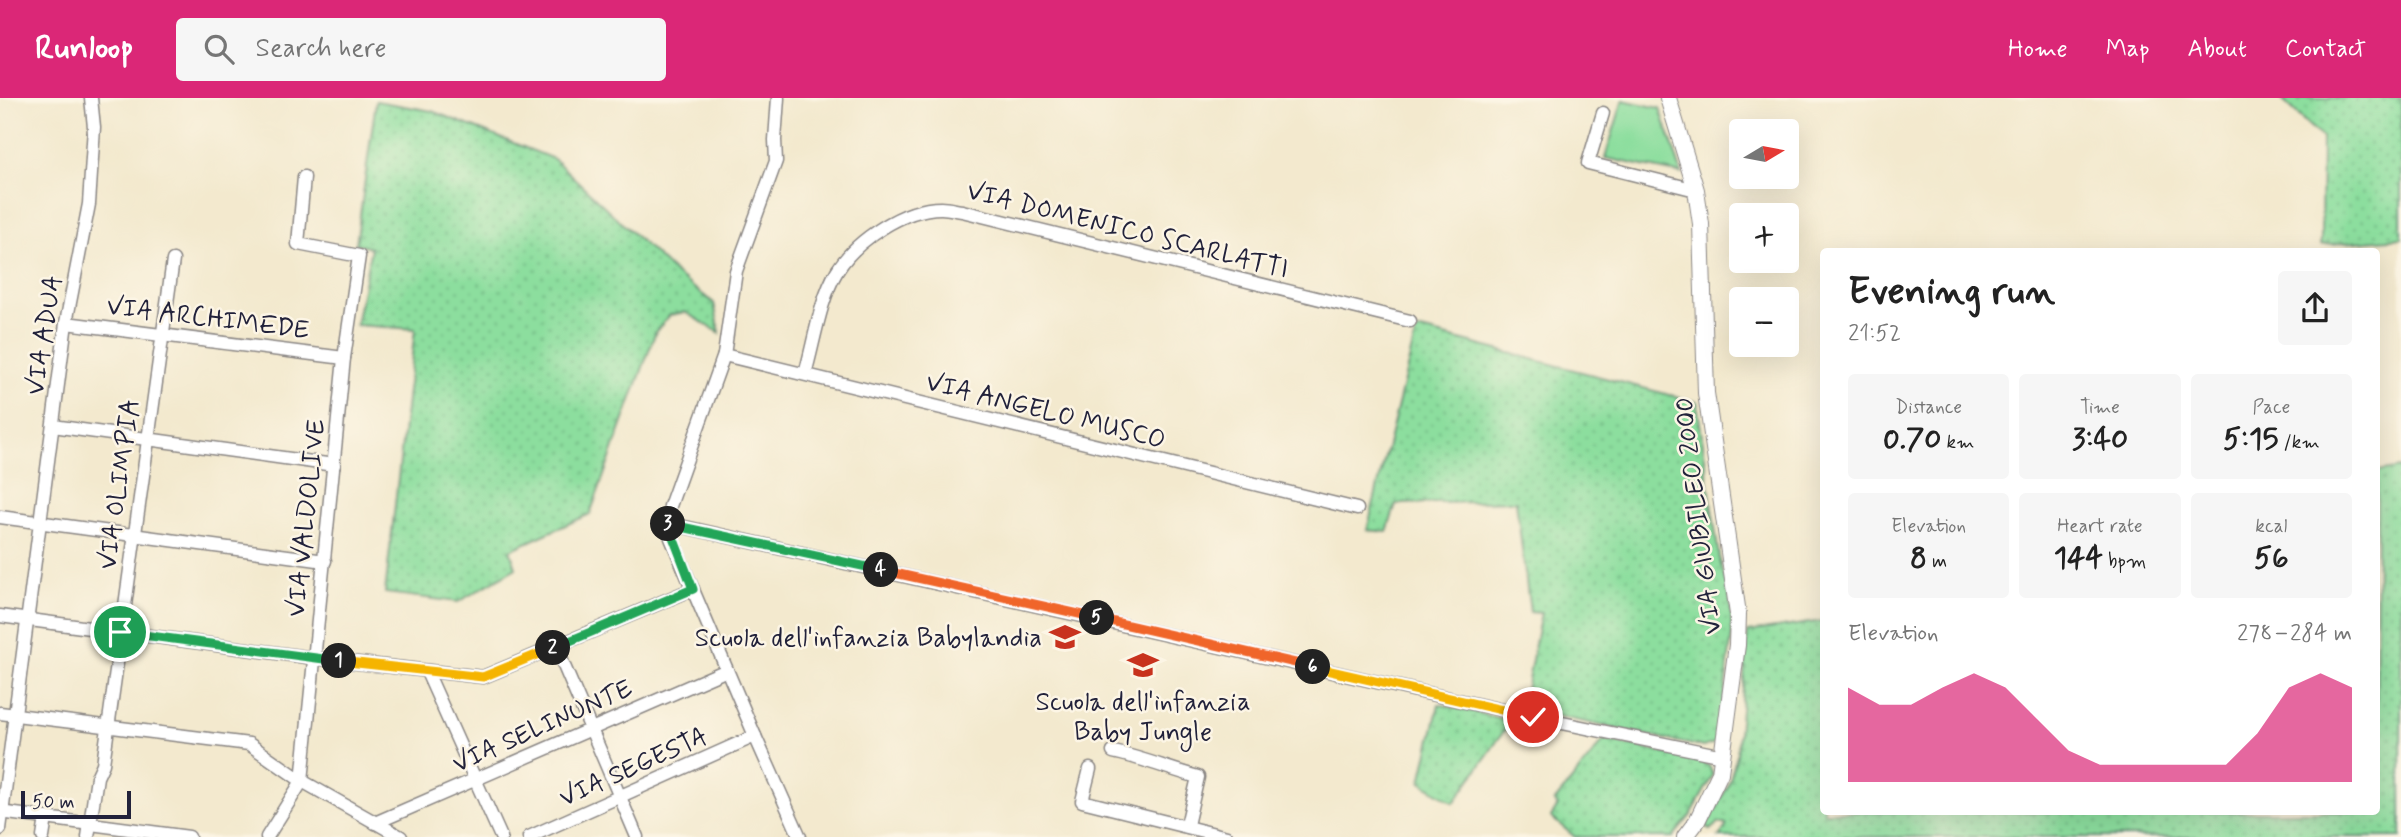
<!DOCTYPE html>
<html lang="en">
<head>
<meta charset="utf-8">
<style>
	:root { --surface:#fff; --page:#f6f6f6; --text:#222; --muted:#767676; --accent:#db2777 }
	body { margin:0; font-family:Mynerve,sans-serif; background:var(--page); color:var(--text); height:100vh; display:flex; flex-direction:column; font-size:26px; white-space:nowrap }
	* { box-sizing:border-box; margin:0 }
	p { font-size:23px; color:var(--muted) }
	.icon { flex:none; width:38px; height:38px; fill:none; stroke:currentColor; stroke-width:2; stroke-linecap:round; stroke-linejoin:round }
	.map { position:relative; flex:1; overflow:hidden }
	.details { position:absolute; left:1820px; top:150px; width:560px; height:567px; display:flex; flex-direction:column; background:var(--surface); border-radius:7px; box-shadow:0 7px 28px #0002 }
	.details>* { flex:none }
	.needle { width:46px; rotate:80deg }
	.tools { position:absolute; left:1729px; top:21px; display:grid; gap:14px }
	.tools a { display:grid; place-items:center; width:70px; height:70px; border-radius:7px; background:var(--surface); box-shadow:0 7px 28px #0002; font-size:35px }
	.scale { position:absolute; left:21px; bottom:18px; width:110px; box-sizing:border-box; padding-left:7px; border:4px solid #22223b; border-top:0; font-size:19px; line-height:24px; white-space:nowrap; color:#22223b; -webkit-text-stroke:5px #fcf5e5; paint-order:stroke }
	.pin { position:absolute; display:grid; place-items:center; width:60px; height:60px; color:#fff; margin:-30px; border:4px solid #fff; border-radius:50%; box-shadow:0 2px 7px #0007 }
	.km { position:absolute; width:35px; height:35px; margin:-18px; border-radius:50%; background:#222; color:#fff; font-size:19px; line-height:35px; text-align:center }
	.round { display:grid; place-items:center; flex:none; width:74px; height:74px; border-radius:7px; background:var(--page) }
	.headline { display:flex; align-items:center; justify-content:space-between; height:119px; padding:0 28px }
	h1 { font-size:38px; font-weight:700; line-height:52px }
	.metrics { display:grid; grid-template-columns:repeat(3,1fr); gap:10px; height:119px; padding:7px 28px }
	.metrics div { display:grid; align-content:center; border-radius:7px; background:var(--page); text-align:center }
	.metrics b { font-size:30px; font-weight:700 }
	.metrics small { font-size:19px; font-weight:400 }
	.metrics p { font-size:19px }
	.chart { height:196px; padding:14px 28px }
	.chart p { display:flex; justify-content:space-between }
	.chart svg { width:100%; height:126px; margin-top:7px; fill:var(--accent); opacity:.7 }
	header { display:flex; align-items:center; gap:42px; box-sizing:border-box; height:98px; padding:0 35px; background:var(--accent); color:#fff }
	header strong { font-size:33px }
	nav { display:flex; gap:38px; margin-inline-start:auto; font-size:24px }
	.search { width:490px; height:63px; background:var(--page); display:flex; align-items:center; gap:18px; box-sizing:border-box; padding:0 24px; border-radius:7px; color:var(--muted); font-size:26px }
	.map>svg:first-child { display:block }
	.grass { fill:url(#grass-dots); stroke:#57806c; stroke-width:2 }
	.green { fill:#8cde9e; stroke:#57806c; stroke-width:2 }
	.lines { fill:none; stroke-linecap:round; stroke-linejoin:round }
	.minor-casing { stroke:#8a8684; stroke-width:15 }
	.tertiary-casing { stroke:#8a8684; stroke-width:18 }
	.minor { stroke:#fff; stroke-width:12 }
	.tertiary { stroke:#fff; stroke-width:16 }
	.split-1-casing { stroke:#fff; stroke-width:14 }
	.split-2-casing { stroke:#fff; stroke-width:14 }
	.split-3-casing { stroke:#fff; stroke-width:14 }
	.split-4-casing { stroke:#fff; stroke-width:14 }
	.split-5-casing { stroke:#fff; stroke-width:14 }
	.split-6-casing { stroke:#fff; stroke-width:14 }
	.split-7-casing { stroke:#fff; stroke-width:14 }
	.split-1 { stroke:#22a559; stroke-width:9 }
	.split-2 { stroke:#f5b400; stroke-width:9 }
	.split-3 { stroke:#22a559; stroke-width:9 }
	.split-4 { stroke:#22a559; stroke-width:9 }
	.split-5 { stroke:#f0652b; stroke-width:9 }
	.split-6 { stroke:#f0652b; stroke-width:9 }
	.split-7 { stroke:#f5b400; stroke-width:9 }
	.labels { text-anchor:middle; stroke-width:5; stroke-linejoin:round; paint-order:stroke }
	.street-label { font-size:26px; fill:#22223b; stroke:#fcf5e5 }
	.poi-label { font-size:26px; fill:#22223b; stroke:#fcf5e5; text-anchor:end }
</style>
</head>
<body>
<header>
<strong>Runloop</strong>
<div class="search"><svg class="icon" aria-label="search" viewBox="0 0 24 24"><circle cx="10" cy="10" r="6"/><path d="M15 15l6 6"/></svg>Search here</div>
<nav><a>Home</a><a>Map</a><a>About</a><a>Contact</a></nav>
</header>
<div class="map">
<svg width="2401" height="739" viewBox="0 0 2401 739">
	<defs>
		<pattern id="grass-dots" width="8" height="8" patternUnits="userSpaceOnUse" patternTransform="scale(1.75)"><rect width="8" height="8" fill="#8cde9e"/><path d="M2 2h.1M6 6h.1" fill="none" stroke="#78be89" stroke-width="1.8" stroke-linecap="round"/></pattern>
	</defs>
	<rect width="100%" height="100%" fill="#fcf5e5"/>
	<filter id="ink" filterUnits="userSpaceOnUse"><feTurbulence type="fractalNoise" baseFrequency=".0143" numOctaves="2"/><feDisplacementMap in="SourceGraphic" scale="14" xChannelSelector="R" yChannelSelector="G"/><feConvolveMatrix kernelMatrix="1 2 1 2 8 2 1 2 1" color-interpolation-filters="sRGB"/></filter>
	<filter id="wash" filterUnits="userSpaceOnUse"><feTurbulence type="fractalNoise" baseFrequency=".00686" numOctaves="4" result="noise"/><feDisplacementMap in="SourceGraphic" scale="28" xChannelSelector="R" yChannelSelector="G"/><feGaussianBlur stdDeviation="1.57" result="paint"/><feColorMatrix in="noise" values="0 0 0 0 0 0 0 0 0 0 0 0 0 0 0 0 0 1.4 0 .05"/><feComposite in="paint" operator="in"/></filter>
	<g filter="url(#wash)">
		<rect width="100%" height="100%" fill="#f3e9ce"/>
		<!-- grass -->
		<g class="grass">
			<polygon points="2280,0 2401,0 2401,140 2321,147 2322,40"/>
			<polygon points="376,3 432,13 554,61 677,177 714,205 720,235 685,214 670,217 656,233 590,416 510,452 516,470 458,504 385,495 415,231 356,227 371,150 356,146"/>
			<polygon points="1421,232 1697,304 1719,459 1730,501 1732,536 1718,644 1703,649 1533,613 1523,608 1541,515 1530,514 1516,403 1396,406 1387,434 1367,432 1416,234"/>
			<polygon points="2401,370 2401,739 1719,739 1727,727 1718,725 1710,732 1706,728 1728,688 1737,657 1748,534 1823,523 1824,714 2376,714 2377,374"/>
			<polygon points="1439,606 1511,623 1454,705 1421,684"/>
			<polygon points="1604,642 1700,663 1709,668 1713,677 1691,717 1673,739 1575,739 1551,719 1558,708 1554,704"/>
		</g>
		<!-- green -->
		<polygon class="green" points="1623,2 1660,10 1682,76 1605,60"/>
	</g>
	<g filter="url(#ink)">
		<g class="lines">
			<!-- minor casing -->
			<g class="minor-casing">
				<g id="minor">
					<polyline points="778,0 775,42 776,63 736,173 724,257 670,408 667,425 671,440 755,638 800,739"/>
					<polyline points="1603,15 1588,65 1696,92"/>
					<polyline points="66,225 344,260"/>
					<polyline points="724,257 1357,411"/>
					<path d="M 805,276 C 814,245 820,201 837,173 C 856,142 904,110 941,110 C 948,110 955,112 962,113 L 1410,223"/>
					<polyline points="53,328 334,367"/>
					<polyline points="0,419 325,463"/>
					<polyline points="667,425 1533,619 1723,658"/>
					<polyline points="0,518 314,560 483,579 693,491"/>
					<polyline points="556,549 637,739"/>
					<polyline points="427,574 501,739"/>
					<polyline points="0,615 249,646 302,683 401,739"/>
					<path d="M 1113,654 C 1142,660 1169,671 1198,679 L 1187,727"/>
					<polyline points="1090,671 1082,703 1227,739"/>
					<polyline points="0,714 189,739"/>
					<polyline points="375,725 727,572"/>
					<polyline points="0,731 66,225 89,106 94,29 91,0"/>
					<polyline points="43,739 46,720"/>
					<polyline points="88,739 97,679 103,666 173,162"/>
					<polyline points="267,739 302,683 344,260 359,158 298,146 304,79"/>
					<polyline points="529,739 755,638"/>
				</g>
			</g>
			<!-- tertiary casing -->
			<g class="tertiary-casing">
				<polyline id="tertiary" points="1668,0 1696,92 1701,126 1706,295 1738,516 1737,547 1720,675 1697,723 1685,739"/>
			</g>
			<!-- minor -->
			<use href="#minor" class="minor"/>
			<!-- tertiary -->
			<use href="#tertiary" class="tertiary"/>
		</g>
	</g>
	<g class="lines" filter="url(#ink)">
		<!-- split-1 casing -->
		<g class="split-1-casing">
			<polyline id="split-1" points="120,534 339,563"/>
		</g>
		<!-- split-2 casing -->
		<g class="split-2-casing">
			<polyline id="split-2" points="339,563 483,579 553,550"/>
		</g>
		<!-- split-3 casing -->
		<g class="split-3-casing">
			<polyline id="split-3" points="553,550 693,491 668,426"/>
		</g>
		<!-- split-4 casing -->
		<g class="split-4-casing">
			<polyline id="split-4" points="668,426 881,472"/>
		</g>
		<!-- split-5 casing -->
		<g class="split-5-casing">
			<polyline id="split-5" points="881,472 1097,520"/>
		</g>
		<!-- split-6 casing -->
		<g class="split-6-casing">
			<polyline id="split-6" points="1097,520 1313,569"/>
		</g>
		<!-- split-7 casing -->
		<g class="split-7-casing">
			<polyline id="split-7" points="1313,569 1533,619"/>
		</g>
		<!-- split-1 -->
		<use href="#split-1" class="split-1"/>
		<!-- split-2 -->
		<use href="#split-2" class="split-2"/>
		<!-- split-3 -->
		<use href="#split-3" class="split-3"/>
		<!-- split-4 -->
		<use href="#split-4" class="split-4"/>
		<!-- split-5 -->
		<use href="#split-5" class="split-5"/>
		<!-- split-6 -->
		<use href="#split-6" class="split-6"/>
		<!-- split-7 -->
		<use href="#split-7" class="split-7"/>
	</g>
	<!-- icons -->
	<defs>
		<g id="school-bare" transform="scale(2.415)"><path d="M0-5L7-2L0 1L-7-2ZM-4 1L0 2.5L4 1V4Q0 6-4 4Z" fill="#c8321e" stroke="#fcf5e5" stroke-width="2.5" paint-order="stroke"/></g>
	</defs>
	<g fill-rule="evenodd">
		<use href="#school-bare" x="1065" y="539"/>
		<use href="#school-bare" x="1143" y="567"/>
	</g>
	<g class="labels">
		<!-- street labels -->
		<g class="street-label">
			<text transform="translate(1128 131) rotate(14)" y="9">VIA DOMENICO SCARLATTI</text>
			<text transform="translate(208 219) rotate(7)" y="9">VIA ARCHIMEDE</text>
			<text transform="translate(43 237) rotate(-81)" y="9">VIA ADUA</text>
			<text transform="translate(1046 312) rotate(14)" y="9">VIA ANGELO MUSCO</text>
			<text transform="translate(118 386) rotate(-82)" y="9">VIA OLIMPIA</text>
			<text transform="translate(1697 418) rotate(-97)" y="9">VIA GIUBILEO 2000</text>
			<text transform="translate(305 420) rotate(-84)" y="9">VIA VALDOLIVE</text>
			<text transform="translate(542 627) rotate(-24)" y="9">VIA SELINUNTE</text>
			<text transform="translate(633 668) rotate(-24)" y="9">VIA SEGESTA</text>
		</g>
		<!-- poi labels -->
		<g class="poi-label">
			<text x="1042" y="548">Scuola dell'infanzia Babylandia</text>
			<text x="1143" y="612" text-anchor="middle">Scuola dell'infanzia<tspan x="1143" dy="30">Baby Jungle</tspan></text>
		</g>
	</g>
</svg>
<div class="tools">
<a><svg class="needle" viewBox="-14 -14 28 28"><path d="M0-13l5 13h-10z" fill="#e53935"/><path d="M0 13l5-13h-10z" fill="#767676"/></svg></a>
<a>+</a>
<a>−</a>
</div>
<div class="scale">50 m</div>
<div class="pin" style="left:120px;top:534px;background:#1e9e55"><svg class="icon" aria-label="arrive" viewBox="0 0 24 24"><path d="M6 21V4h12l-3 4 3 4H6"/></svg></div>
<div class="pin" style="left:1533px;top:619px;background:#d93025"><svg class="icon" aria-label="check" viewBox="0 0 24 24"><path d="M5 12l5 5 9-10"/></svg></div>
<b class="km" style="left:339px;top:563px">1</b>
<b class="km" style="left:553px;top:550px">2</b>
<b class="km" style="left:668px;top:426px">3</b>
<b class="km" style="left:881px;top:472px">4</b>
<b class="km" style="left:1097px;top:520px">5</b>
<b class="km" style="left:1313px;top:569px">6</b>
<section class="details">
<div class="headline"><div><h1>Evening run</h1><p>21:52</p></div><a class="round"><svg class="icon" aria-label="share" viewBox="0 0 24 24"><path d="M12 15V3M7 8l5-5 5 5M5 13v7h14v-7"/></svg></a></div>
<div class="metrics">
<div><p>Distance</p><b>0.70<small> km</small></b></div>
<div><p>Time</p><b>3:40</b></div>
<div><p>Pace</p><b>5:15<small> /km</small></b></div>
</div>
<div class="metrics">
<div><p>Elevation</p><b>8<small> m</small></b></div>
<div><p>Heart rate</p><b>144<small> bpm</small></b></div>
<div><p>kcal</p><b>56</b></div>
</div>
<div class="chart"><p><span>Elevation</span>278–284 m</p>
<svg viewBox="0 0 160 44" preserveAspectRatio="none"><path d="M0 44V11L10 17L20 17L30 11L40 6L50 11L60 22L70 33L80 38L90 38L100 38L110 38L120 38L130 27L140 11L150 6L160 11V44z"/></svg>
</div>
</section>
</div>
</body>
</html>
